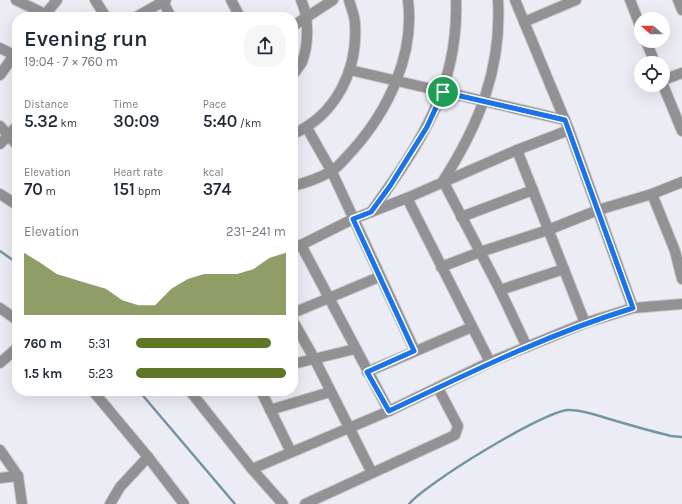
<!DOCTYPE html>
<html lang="en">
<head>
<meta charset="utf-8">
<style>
	:root { --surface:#fff; --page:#f6f6f7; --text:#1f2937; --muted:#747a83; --accent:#607627 }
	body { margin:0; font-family:Karla,sans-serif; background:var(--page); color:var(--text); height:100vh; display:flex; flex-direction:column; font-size:15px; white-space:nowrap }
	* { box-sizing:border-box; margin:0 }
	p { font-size:13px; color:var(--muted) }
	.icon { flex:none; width:22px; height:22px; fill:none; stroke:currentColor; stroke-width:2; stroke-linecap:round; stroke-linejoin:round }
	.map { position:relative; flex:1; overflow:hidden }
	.side { position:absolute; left:12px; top:12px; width:286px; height:384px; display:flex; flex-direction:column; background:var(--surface); border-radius:16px; box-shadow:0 4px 16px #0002 }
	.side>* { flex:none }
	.needle { width:26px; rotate:291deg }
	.buttons { position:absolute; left:634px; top:12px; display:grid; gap:8px }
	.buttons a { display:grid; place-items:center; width:36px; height:36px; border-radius:50%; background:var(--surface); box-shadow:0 4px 16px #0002; font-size:20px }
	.pin { position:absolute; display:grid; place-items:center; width:34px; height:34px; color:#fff; margin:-17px; border:2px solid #fff; border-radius:50%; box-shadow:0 1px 4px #0007 }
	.round { display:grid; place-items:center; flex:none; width:42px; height:42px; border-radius:16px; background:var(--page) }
	.summary { display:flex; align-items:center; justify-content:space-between; height:68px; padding:0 12px }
	h1 { font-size:22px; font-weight:600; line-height:30px }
	.figures { display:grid; grid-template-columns:repeat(3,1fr); gap:6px; height:68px; padding:4px 12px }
	.figures div { display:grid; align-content:center }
	.figures b { font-size:17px; font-weight:600 }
	.figures small { font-size:11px; font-weight:400 }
	.figures p { font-size:11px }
	.chart { height:112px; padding:8px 12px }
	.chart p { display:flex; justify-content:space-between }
	.chart svg { width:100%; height:72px; margin-top:4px; fill:var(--accent); opacity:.7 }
	ul { padding:0 12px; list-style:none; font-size:13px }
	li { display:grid; grid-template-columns:64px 48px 1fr; align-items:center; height:30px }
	li i { height:10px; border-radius:5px; background:var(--accent) }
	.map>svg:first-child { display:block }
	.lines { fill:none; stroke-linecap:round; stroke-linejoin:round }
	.stream { stroke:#7496a1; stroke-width:2.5 }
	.minor-casing { stroke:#c7c7cf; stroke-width:12 }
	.minor { stroke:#939194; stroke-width:10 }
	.route-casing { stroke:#fff; stroke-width:8 }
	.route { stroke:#1a73e8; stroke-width:5 }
</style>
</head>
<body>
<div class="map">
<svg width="682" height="504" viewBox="0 0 682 504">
	<rect width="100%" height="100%" fill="#ececf5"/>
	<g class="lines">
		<!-- stream -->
		<g class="stream">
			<polyline points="0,251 17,263"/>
			<polyline points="139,391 235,504"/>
			<path d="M 409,504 C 425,484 542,412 568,410 C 581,409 596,415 609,419 C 630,425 650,431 671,436 L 682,437"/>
		</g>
		<!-- minor casing -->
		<g class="minor-casing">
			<g id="minor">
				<polyline points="16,0 45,14 47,17"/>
				<polyline points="95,0 106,17"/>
				<polyline points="162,0 171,17"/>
				<polyline points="231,0 240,17"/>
				<path d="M 498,0 C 502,68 479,125 443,181 L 500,290 L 527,347"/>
				<polyline points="515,0 569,130 633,308"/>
				<polyline points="630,0 641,28"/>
				<polyline points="678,0 682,10"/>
				<polyline points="43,17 57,0"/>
				<polyline points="136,17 166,0"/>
				<polyline points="524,22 576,0"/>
				<polyline points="293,26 333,0"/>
				<polyline points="646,41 655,63"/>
				<polyline points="0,48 14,55 17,59"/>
				<polyline points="350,70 565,120"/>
				<polyline points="0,75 17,51"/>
				<path d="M 293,75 C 296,70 300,66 302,62 C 309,44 309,17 301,0"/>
				<polyline points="663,80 682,73"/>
				<polyline points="663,85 682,131"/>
				<polyline points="0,126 17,145"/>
				<polyline points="307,128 332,172 415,351"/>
				<path d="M 293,134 C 336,115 358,70 355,24 C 355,16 351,8 349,0"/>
				<polyline points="0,144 17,126"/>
				<polyline points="517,150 585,323"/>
				<path d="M 293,186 C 305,183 319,178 330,172 C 338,168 346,157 352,151 C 388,111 415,55 408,0"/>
				<polyline points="0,194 17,205"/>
				<polyline points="652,194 675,251 682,279"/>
				<polyline points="407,198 490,362"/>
				<path d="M 371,212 C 420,144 459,87 456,0"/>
				<polyline points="461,217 533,190"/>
				<polyline points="295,245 301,245 389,411"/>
				<polyline points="293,249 353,219 407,198 517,150 569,130"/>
				<polyline points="441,267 480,252 548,230 598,210 652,194 682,182"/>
				<polyline points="500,290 564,269"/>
				<polyline points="0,308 17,320"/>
				<polyline points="293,313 379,277"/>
				<polyline points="293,321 314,358 372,473"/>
				<polyline points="0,363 17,348"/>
				<polyline points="293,364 355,349"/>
				<polyline points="367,372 472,327"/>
				<polyline points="93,391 148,457 184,504"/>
				<polyline points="190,391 252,469 283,504"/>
				<polyline points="261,391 291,452"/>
				<polyline points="270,410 330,392"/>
				<polyline points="0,450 18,476 22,504"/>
				<polyline points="252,469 389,411 490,362 585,323 633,308 682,304"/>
				<polyline points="0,478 18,476"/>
				<polyline points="110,504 120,487 148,457"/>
				<polyline points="305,504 455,435 458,426 438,388"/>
			</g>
		</g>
		<!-- minor -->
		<use href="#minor" class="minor"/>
	</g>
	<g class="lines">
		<!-- route casing -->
		<g class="route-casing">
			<path id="route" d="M 443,92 L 565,120 L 633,308 C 548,334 469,373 389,411 L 367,372 L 414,351 L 353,219 L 371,212 L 390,186 L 427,127 Z"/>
		</g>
		<!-- route -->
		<use href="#route" class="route"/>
	</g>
</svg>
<div class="buttons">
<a><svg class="needle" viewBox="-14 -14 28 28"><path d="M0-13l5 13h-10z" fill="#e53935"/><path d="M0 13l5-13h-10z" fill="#747a83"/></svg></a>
<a><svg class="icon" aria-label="locate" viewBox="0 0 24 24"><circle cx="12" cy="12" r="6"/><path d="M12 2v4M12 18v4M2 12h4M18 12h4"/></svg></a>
</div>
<div class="pin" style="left:443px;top:92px;background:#1e9e55"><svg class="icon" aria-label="arrive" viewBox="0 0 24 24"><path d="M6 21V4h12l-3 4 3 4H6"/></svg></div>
<section class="side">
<div class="summary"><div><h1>Evening run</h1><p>19:04 · 7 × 760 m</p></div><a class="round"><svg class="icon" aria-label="share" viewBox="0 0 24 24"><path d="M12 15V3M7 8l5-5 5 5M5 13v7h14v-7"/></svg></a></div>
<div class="figures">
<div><p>Distance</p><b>5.32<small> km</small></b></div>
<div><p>Time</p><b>30:09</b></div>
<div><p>Pace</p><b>5:40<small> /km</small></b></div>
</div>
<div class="figures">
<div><p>Elevation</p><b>70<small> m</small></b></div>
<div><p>Heart rate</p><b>151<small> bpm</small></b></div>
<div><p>kcal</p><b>374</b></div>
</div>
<div class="chart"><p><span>Elevation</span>231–241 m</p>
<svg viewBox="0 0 160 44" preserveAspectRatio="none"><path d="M0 44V6L10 12L20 19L30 22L40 25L50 28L60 35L70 38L80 38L90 28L100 22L110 19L120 19L130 19L140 16L150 9L160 6V44z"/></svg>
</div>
<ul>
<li><b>760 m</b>5:31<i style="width:90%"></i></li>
<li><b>1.5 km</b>5:23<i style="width:100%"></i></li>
</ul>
</section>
</div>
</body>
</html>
